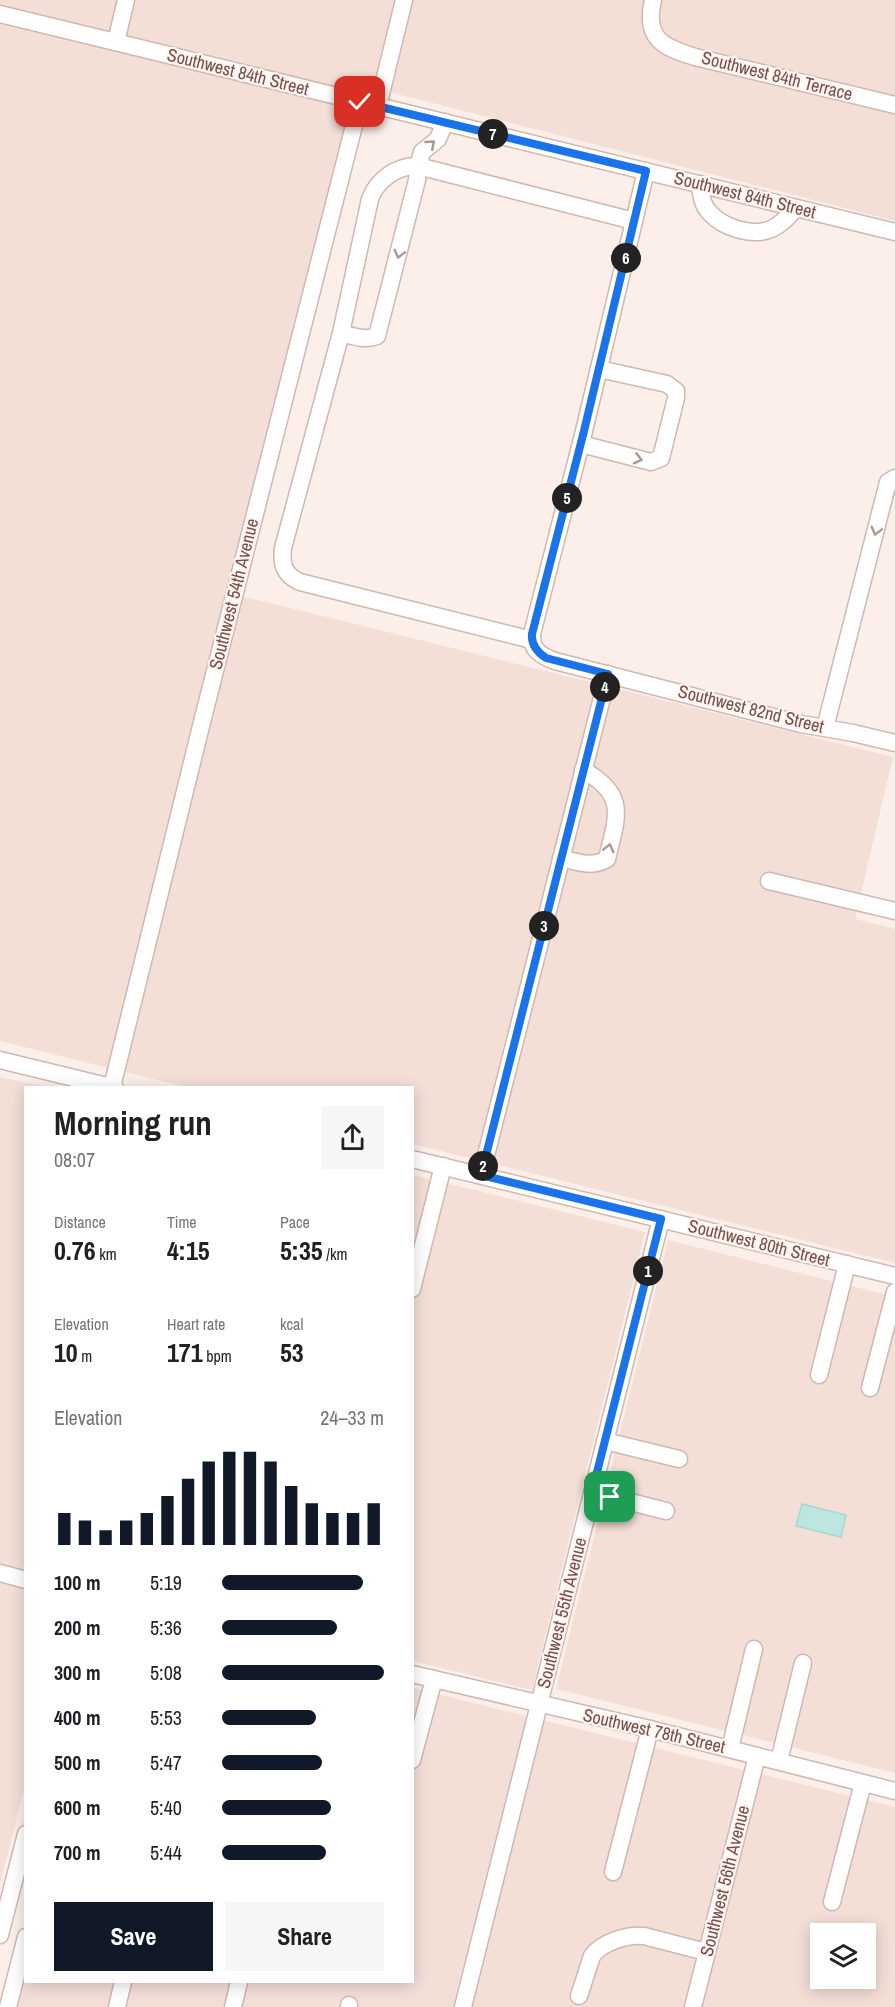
<!DOCTYPE html>
<html lang="en">
<head>
<meta charset="utf-8">
<style>
	:root { --surface:#fff; --page:#f6f6f6; --text:#202124; --muted:#757577; --accent:#111827 }
	body { margin:0; font-family:"Archivo Narrow",sans-serif; background:var(--page); color:var(--text); height:100vh; display:flex; flex-direction:column; font-size:22px; white-space:nowrap }
	* { box-sizing:border-box; margin:0 }
	p { font-size:20px; color:var(--muted) }
	.icon { flex:none; width:33px; height:33px; fill:none; stroke:currentColor; stroke-width:2; stroke-linecap:round; stroke-linejoin:round }
	.map { position:relative; flex:1; overflow:hidden }
	.panel { position:absolute; left:24px; top:1086px; width:390px; height:897px; display:flex; flex-direction:column; background:var(--surface); border-radius:0px; box-shadow:0 3px 15px #0003 }
	.panel>* { flex:none }
	.tools { position:absolute; left:810px; top:1923px; display:grid; gap:12px }
	.tools a { display:grid; place-items:center; width:66px; height:66px; border-radius:0px; background:var(--surface); box-shadow:0 3px 15px #0003; font-size:30px }
	.pin { position:absolute; display:grid; place-items:center; width:51px; height:51px; color:#fff; margin:-26px; border-radius:12px; box-shadow:0 3px 9px #0006 }
	.km { position:absolute; width:30px; height:30px; margin:-15px; border-radius:50%; background:#222; color:#fff; font-size:16px; line-height:30px; text-align:center }
	.round { display:grid; place-items:center; flex:none; width:63px; height:63px; border-radius:0px; background:var(--page) }
	.overview { display:flex; align-items:center; justify-content:space-between; height:102px; padding:0 30px }
	h1 { font-size:33px; font-weight:700; line-height:45px }
	.metrics { display:grid; grid-template-columns:repeat(3,1fr); gap:9px; height:102px; padding:6px 30px }
	.metrics div { display:grid; align-content:center }
	.metrics b { font-size:26px; font-weight:700 }
	.metrics small { font-size:16px; font-weight:400 }
	.metrics p { font-size:16px }
	.chart { height:168px; padding:12px 30px }
	.chart p { display:flex; justify-content:space-between }
	.chart svg { width:100%; height:108px; margin-top:6px; stroke:var(--accent); stroke-width:6 }
	.action { display:flex; gap:12px; margin-top:auto; padding:12px 30px }
	.action a { flex:1; height:69px; border-radius:0px; background:var(--accent); color:#fff; font-size:24px; font-weight:700; line-height:69px; text-align:center }
	.action a+a { background:var(--page); color:var(--text) }
	ul { padding:0 30px; list-style:none; font-size:20px }
	li { display:grid; grid-template-columns:96px 72px 1fr; align-items:center; height:45px }
	li i { height:15px; border-radius:8px; background:var(--accent) }
	.map>svg:first-child { display:block }
	.residential { fill:#f4dfd7; fill-rule:evenodd }
	.water { fill:#bde6e1; stroke:#a4d7d1; stroke-width:1.5 }
	.lines { fill:none; stroke-linecap:round; stroke-linejoin:round }
	.minor-casing { stroke:#d0b7b1; stroke-width:19 }
	.minor { stroke:#fff; stroke-width:16 }
	.oneway { stroke:#ad9694 }
	.route-casing { stroke:#fff; stroke-width:12 }
	.route { stroke:#1a73e8; stroke-width:8 }
	.labels { text-anchor:middle; stroke-width:4.5; stroke-linejoin:round; paint-order:stroke }
	.street-label { font-size:18px; fill:#76504d; stroke:#fff4ef }
</style>
</head>
<body>
<div class="map">
<svg width="895" height="2007" viewBox="0 0 895 2007">
	<rect width="100%" height="100%" fill="#fcefe9"/>
	<!-- residential -->
	<g class="residential">
		<polygon points="0,0 895,0 895,221 358,84 226,592 893,757 855,919 895,929 895,1263 413,1144 412,1088 186,1087 0,1041"/>
		<polygon points="0,1077 44,1087 26,1088 26,1781 0,1884"/>
		<polygon points="413,1175 645,1232 532,1690 413,1661"/>
		<polygon points="668,1240 895,1297 895,1773 556,1689"/>
		<path d="M 413,1688 L 895,1807 L 895,2007 L 17,2007 L 25,1974 L 26,1982 L 412,1982 ZM 820,1934 L 866,1934 L 866,1978 L 820,1978 Z"/>
	</g>
	<!-- water -->
	<polygon class="water" points="802,1504 846,1515 841,1537 796,1526"/>
	<g class="lines">
		<!-- minor casing -->
		<g class="minor-casing">
			<g id="minor">
				<path d="M 653,0 C 644,38 662,47 695,57 L 895,105"/>
				<polyline points="0,14 895,232"/>
				<polyline points="116,42 126,0"/>
				<polyline points="378,106 404,0"/>
				<path d="M 646,171 L 584,431 L 532,634 C 531,650 541,656 555,661 L 801,724 L 853,733 L 895,743"/>
				<path d="M 700,184 C 701,195 702,206 711,214 C 724,228 754,237 771,229 C 781,225 789,216 796,208"/>
				<path d="M 341,333 C 353,336 364,341 377,336 L 417,180 L 418,166 L 422,152 L 438,139 L 445,122"/>
				<polyline points="581,444 651,462 661,458 676,398 676,391 667,384 599,369"/>
				<path d="M 532,640 L 300,582 C 284,575 281,564 283,548 L 341,333 L 370,199 C 377,180 397,165 418,166 L 634,221"/>
				<polyline points="825,728 888,482 895,478"/>
				<path d="M 561,858 C 577,862 592,868 607,859 C 617,816 628,795 583,770"/>
				<polyline points="769,881 895,911"/>
				<polyline points="0,1060 115,1088"/>
				<polyline points="112,1087 203,718 360,102"/>
				<polyline points="412,1159 895,1276"/>
				<polyline points="481,1175 608,674"/>
				<polyline points="412,1289 443,1166"/>
				<polyline points="819,1375 847,1264"/>
				<polyline points="870,1388 895,1292"/>
				<polyline points="605,1441 679,1459"/>
				<polyline points="592,1492 666,1511"/>
				<polyline points="0,1573 26,1580"/>
				<polyline points="412,1674 650,1729 895,1791"/>
				<polyline points="730,1749 754,1649"/>
				<polyline points="412,1760 434,1679"/>
				<polyline points="779,1761 803,1663"/>
				<polyline points="613,1872 650,1729"/>
				<polyline points="832,1902 863,1783"/>
				<polyline points="0,1935 26,1834"/>
				<path d="M 579,1996 L 592,1956 C 602,1942 628,1934 644,1936 L 706,1952"/>
				<polyline points="8,2007 26,1937"/>
				<polyline points="117,2007 123,1982"/>
				<polyline points="233,2007 239,1982"/>
				<polyline points="349,2007 349,2005"/>
				<polyline points="463,2007 661,1219"/>
				<polyline points="693,2007 757,1756"/>
			</g>
		</g>
		<!-- minor -->
		<use href="#minor" class="minor"/>
	</g>
	<!-- one-way arrows -->
	<defs><path id="oneway-chevron" d="M-2-3.5L2.5 0L-2 3.5" fill="none" stroke-width="1.6" stroke-linecap="round" stroke-linejoin="round" transform="scale(1.5)"/></defs>
	<g class="oneway">
		<use href="#oneway-chevron" transform="translate(431 144) rotate(-41)"/>
		<use href="#oneway-chevron" transform="translate(399 254) rotate(104)"/>
		<use href="#oneway-chevron" transform="translate(638 459) rotate(14)"/>
		<use href="#oneway-chevron" transform="translate(876 531) rotate(104)"/>
		<use href="#oneway-chevron" transform="translate(609 848) rotate(-76)"/>
	</g>
	<g class="lines">
		<!-- route casing -->
		<g class="route-casing">
			<path id="route" d="M 360,102 L 646,171 L 584,431 L 532,634 C 531,645 537,652 546,658 L 608,674 L 481,1175 L 661,1219 L 592,1492 L 610,1497"/>
		</g>
		<!-- route -->
		<use href="#route" class="route"/>
	</g>
	<g class="labels">
		<!-- street labels -->
		<g class="street-label">
			<text transform="translate(238 72) rotate(14)" y="6">Southwest 84th Street</text>
			<text transform="translate(777 76) rotate(14)" y="6">Southwest 84th Terrace</text>
			<text transform="translate(745 195) rotate(14)" y="6">Southwest 84th Street</text>
			<text transform="translate(234 594) rotate(-76)" y="6">Southwest 54th Avenue</text>
			<text transform="translate(751 709) rotate(14)" y="6">Southwest 82nd Street</text>
			<text transform="translate(759 1243) rotate(14)" y="6">Southwest 80th Street</text>
			<text transform="translate(562 1613) rotate(-76)" y="6">Southwest 55th Avenue</text>
			<text transform="translate(654 1731) rotate(13)" y="6">Southwest 78th Street</text>
			<text transform="translate(725 1881) rotate(-76)" y="6">Southwest 56th Avenue</text>
		</g>
	</g>
</svg>
<div class="tools">
<a><svg class="icon" aria-label="layers" viewBox="0 0 24 24"><path d="M12 4l9 5-9 5-9-5zM3 14l9 5 9-5"/></svg></a>
</div>
<div class="pin" style="left:610px;top:1497px;background:#1e9e55"><svg class="icon" aria-label="arrive" viewBox="0 0 24 24"><path d="M6 21V4h12l-3 4 3 4H6"/></svg></div>
<div class="pin" style="left:360px;top:102px;background:#d93025"><svg class="icon" aria-label="check" viewBox="0 0 24 24"><path d="M5 12l5 5 9-10"/></svg></div>
<b class="km" style="left:648px;top:1271px">1</b>
<b class="km" style="left:483px;top:1166px">2</b>
<b class="km" style="left:544px;top:926px">3</b>
<b class="km" style="left:605px;top:687px">4</b>
<b class="km" style="left:567px;top:498px">5</b>
<b class="km" style="left:626px;top:258px">6</b>
<b class="km" style="left:493px;top:134px">7</b>
<section class="panel">
<div class="overview"><div><h1>Morning run</h1><p>08:07</p></div><a class="round"><svg class="icon" aria-label="share" viewBox="0 0 24 24"><path d="M12 15V3M7 8l5-5 5 5M5 13v7h14v-7"/></svg></a></div>
<div class="metrics">
<div><p>Distance</p><b>0.76<small> km</small></b></div>
<div><p>Time</p><b>4:15</b></div>
<div><p>Pace</p><b>5:35<small> /km</small></b></div>
</div>
<div class="metrics">
<div><p>Elevation</p><b>10<small> m</small></b></div>
<div><p>Heart rate</p><b>171<small> bpm</small></b></div>
<div><p>kcal</p><b>53</b></div>
</div>
<div class="chart"><p><span>Elevation</span>24–33 m</p>
<svg viewBox="0 0 160 44" preserveAspectRatio="none"><path d="M5 44V31M15 44V34M25 44V38M35 44V34M45 44V31M55 44V24M65 44V17M75 44V10M85 44V6M95 44V6M105 44V10M115 44V20M125 44V27M135 44V31M145 44V31M155 44V27"/></svg>
</div>
<ul>
<li><b>100 m</b>5:19<i style="width:87%"></i></li>
<li><b>200 m</b>5:36<i style="width:71%"></i></li>
<li><b>300 m</b>5:08<i style="width:100%"></i></li>
<li><b>400 m</b>5:53<i style="width:58%"></i></li>
<li><b>500 m</b>5:47<i style="width:62%"></i></li>
<li><b>600 m</b>5:40<i style="width:67%"></i></li>
<li><b>700 m</b>5:44<i style="width:64%"></i></li>
</ul>
<div class="action"><a>Save</a><a>Share</a></div>
</section>
</div>
</body>
</html>
